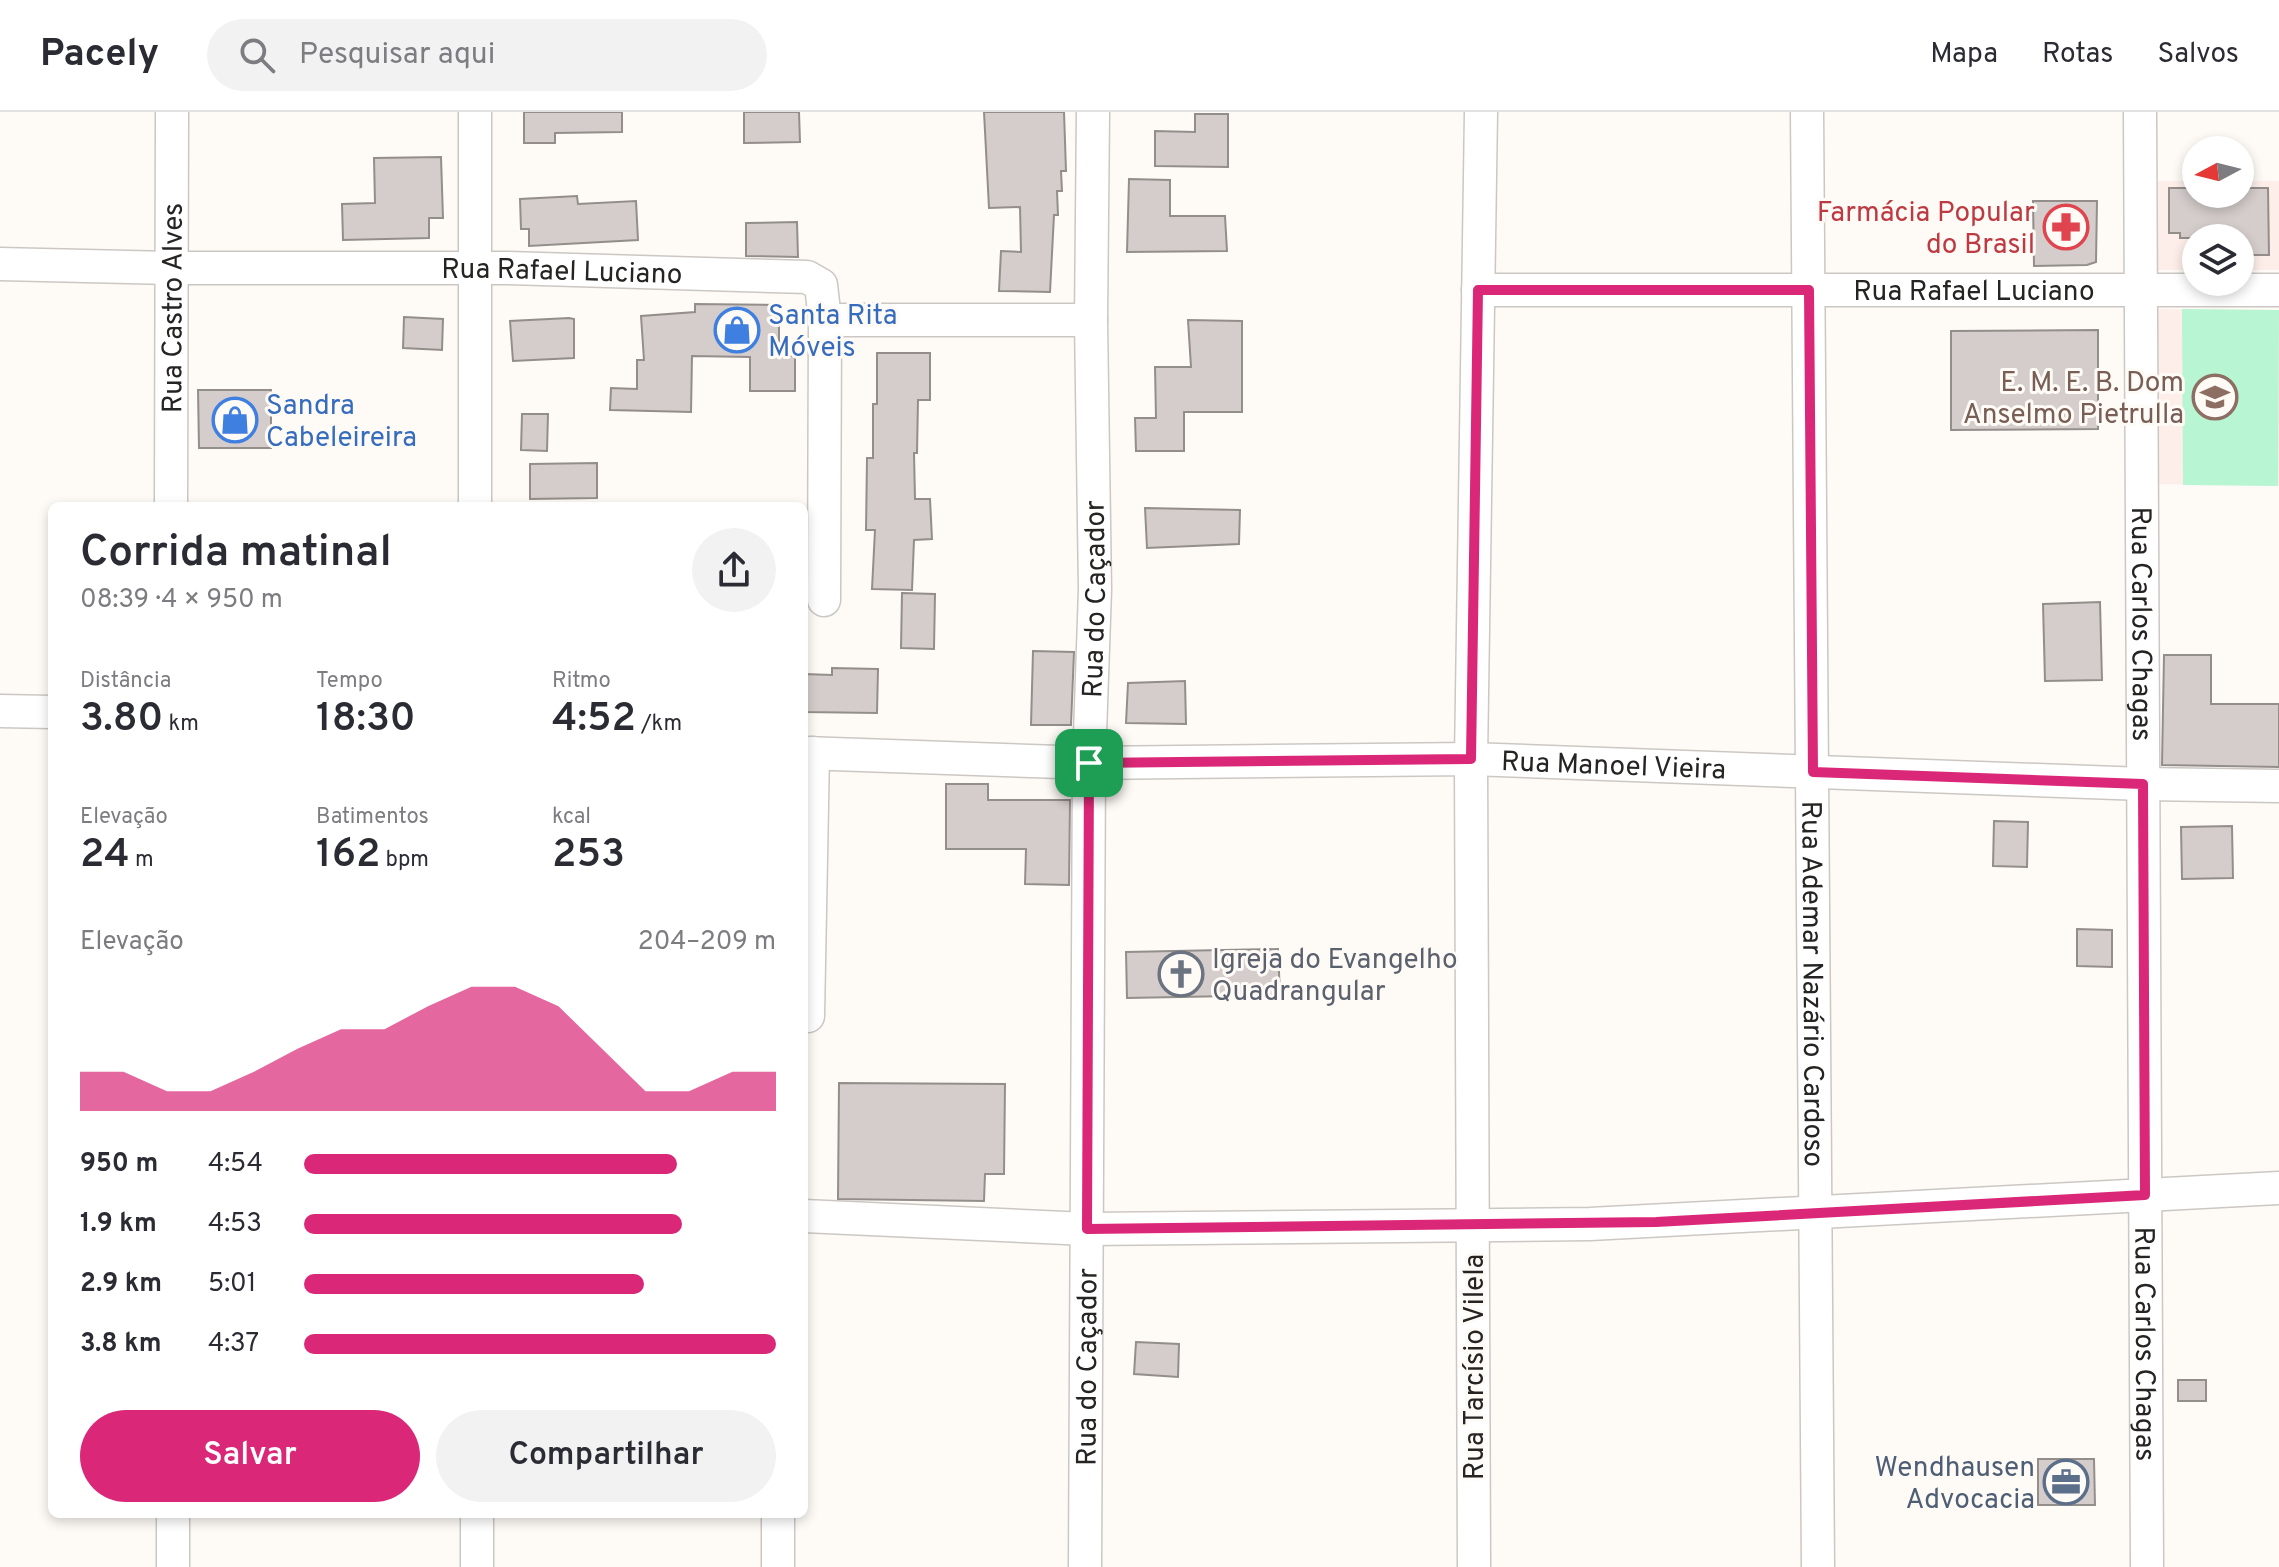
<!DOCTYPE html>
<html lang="pt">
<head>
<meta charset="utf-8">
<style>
	:root { --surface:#fff; --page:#f2f2f3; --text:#2b2b33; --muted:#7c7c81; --line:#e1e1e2; --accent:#db2777 }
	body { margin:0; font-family:Overpass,sans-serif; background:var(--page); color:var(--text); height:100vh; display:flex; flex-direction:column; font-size:30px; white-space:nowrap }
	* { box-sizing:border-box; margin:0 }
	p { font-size:26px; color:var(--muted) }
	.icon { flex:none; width:44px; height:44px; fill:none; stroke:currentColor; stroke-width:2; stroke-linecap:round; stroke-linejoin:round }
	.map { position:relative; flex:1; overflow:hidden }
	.details { position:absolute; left:48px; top:390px; width:760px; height:1016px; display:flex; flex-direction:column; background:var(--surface); border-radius:12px; box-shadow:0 4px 12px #0003 }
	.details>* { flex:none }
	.needle { width:52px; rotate:263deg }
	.controls { position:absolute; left:2182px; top:24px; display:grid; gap:16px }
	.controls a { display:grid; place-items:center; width:72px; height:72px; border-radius:50%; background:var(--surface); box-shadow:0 4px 12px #0003; font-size:40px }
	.pin { position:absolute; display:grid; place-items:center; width:68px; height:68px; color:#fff; margin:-34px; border-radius:16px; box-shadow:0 4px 12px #0006 }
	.round { display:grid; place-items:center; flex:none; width:84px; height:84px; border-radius:42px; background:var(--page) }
	.head { display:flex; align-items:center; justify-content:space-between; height:136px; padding:0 32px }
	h1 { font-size:44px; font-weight:600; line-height:60px }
	.figures { display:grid; grid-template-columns:repeat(3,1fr); gap:12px; height:136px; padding:8px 32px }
	.figures div { display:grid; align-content:center }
	.figures b { font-size:40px; font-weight:600 }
	.figures small { font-size:22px; font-weight:400 }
	.figures p { font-size:22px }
	.chart { height:224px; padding:16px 32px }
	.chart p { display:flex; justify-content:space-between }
	.chart svg { width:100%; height:144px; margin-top:8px; fill:var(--accent); opacity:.7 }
	.action { display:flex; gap:16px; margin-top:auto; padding:16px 32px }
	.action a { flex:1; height:92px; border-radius:48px; background:var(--accent); color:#fff; font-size:32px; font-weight:600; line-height:92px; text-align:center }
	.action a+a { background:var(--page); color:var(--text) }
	ul { padding:0 32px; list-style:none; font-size:26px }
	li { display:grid; grid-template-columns:128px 96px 1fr; align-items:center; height:60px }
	li i { height:20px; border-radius:10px; background:var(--accent) }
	header { display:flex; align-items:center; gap:48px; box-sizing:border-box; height:112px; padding:0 40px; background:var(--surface); border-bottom:2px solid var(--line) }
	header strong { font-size:38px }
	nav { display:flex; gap:44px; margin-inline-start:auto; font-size:28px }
	.search { width:560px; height:72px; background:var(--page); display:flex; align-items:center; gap:20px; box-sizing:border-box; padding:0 28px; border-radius:44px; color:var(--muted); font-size:30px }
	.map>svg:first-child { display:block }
	.education { fill:#fdeee9 }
	.green { fill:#b8f5d3 }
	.building { fill:#d4cdcb; stroke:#948e8b; stroke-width:2 }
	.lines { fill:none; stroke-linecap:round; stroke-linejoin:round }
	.street-casing { stroke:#ccc7c3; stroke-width:35 }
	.street { stroke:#fff; stroke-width:32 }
	.route-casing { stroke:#fff; stroke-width:16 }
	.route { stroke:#db2777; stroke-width:10 }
	.labels { text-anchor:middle; stroke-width:6; stroke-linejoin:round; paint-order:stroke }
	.health-label { font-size:28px; fill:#be3a42; stroke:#fefbf7; text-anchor:end }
	.street-label { font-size:28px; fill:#262423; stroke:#fefbf7 }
	.shop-label { font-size:28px; fill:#366cbe; stroke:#fefbf7; text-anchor:start }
	.education-label { font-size:28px; fill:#785e54; stroke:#fefbf7; text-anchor:end }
	.worship-label { font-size:28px; fill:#5b616d; stroke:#fefbf7; text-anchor:start }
	.service-label { font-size:28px; fill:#4e5e75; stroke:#fefbf7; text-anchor:end }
</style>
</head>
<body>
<header>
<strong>Pacely</strong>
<div class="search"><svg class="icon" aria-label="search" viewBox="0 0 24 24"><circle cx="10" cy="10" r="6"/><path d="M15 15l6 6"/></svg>Pesquisar aqui</div>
<nav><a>Mapa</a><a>Rotas</a><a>Salvos</a></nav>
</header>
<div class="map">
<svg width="2279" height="1455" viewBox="0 0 2279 1455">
	<rect width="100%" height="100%" fill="#fefbf7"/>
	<!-- education -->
	<g class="education">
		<polygon points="2156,69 2196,69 2196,82 2240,82 2240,69 2279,69 2279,158 2240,158 2240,126 2196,126 2196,158 2156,158"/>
		<polygon points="2150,197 2279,198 2279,374 2151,372"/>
	</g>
	<!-- green -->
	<polygon class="green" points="2182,197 2279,198 2278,374 2183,373"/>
	<!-- building -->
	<g class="building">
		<polygon points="524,0 622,0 622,20 555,21 555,31 524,31"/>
		<polygon points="744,0 799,0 800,30 744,31"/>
		<polygon points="984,0 1064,0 1066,59 1061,59 1062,79 1057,79 1058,103 1054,103 1050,180 999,179 1001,139 1021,140 1020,95 989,96"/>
		<polygon points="1195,2 1228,2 1228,55 1155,54 1155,19 1195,20"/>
		<polygon points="441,45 443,106 429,106 429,126 343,128 342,92 375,91 374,46"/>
		<polygon points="1129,67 1170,68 1170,104 1225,104 1227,139 1127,140"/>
		<polygon points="2169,76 2196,76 2196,82 2240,82 2240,76 2268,76 2269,143 2240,143 2240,126 2180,126 2180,121 2169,121"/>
		<polygon points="577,84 578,92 636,89 638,128 529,134 529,117 521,117 520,87"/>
		<polygon points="2033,89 2097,89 2096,150 2087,153 2034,154"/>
		<polygon points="797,110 798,145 746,144 746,111"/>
		<polygon points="695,192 779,193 779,244 795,244 795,279 750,279 750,245 692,244 691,300 610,298 611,276 637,277 637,248 644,248 641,204 695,200"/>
		<polygon points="404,205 443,207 442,238 403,236"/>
		<polygon points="569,206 574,207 574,246 513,249 510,209"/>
		<polygon points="1188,208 1242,209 1242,300 1184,300 1184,339 1136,339 1135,306 1156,306 1155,255 1191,255"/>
		<polygon points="2098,218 2098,317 1951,318 1951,219"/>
		<polygon points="877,241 930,241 930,288 918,288 917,341 914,341 915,387 930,387 932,427 914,428 912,478 872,477 875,418 866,418 867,346 873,346 873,292 877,292"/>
		<polygon points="198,278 271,278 271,336 199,336"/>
		<polygon points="522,302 548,302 547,339 521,338"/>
		<polygon points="597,351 597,386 530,387 530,352"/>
		<polygon points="1145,396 1240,398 1239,432 1147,436"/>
		<polygon points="902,481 935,482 934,537 901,536"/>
		<polygon points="2100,490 2102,568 2045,569 2043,492"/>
		<polygon points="1033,539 1074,540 1071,613 1031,613"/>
		<polygon points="2164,543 2211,543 2211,592 2279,592 2279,655 2162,653"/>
		<polygon points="832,556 878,557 877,601 804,600 804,562 832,563"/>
		<polygon points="1185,569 1186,612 1126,611 1128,571"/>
		<polygon points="946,672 988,672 988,688 1070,688 1069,773 1025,772 1026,737 946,737"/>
		<polygon points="1994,709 2028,710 2027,755 1993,754"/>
		<polygon points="2232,714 2233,766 2182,767 2181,715"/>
		<polygon points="2077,817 2112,818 2112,855 2077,854"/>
		<polygon points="1278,837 1280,883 1127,886 1126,840"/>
		<polygon points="839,971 1005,972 1004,1062 985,1062 984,1089 838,1087"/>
		<polygon points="1136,1230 1179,1232 1178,1265 1134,1262"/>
		<rect x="2178" y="1268" width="28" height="21"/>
		<polygon points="2038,1347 2094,1347 2095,1393 2038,1393"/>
	</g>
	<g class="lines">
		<!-- street casing -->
		<g class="street-casing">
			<g id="street">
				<polyline points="475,0 475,394"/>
				<path id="s1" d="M 1807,0 L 1818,1455"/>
				<path id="s2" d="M 2140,0 L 2147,1455"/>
				<path id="s3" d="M 0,152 L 171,156 L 507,156 L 807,165 L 821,173 L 825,208 L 1091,208"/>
				<path id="s4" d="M 1478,178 L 2279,178"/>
				<path id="s5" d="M 171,394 L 172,0"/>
				<polyline points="824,488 825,208"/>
				<polyline points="0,599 52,600"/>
				<path id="s6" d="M 804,641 L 1089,651 L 1471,647 L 2143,672 L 2279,674"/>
				<polyline points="808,904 813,641"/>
				<polyline points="804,1104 1087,1117 1590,1112 2279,1076"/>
				<polyline points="477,1402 477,1455"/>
				<polyline points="173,1455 173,1402"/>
				<polyline points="778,1455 778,1402"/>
				<path id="s7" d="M 1085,1455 L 1089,651 L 1095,478 L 1091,208 L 1093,0"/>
				<polyline points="1474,1455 1471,647 1481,0"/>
			</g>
		</g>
		<!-- street -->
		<use href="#street" class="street"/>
	</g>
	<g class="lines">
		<!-- route casing -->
		<g class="route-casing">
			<polygon id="route" points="1478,178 1809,178 1813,660 2143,672 2145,1083 1656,1110 1087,1117 1089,651 1471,647"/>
		</g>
		<!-- route -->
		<use href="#route" class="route"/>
	</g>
	<!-- icons -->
	<defs>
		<g id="pharmacy-ring" transform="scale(2.3)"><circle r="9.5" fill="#fefbf7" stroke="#e0444e" stroke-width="1.5"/><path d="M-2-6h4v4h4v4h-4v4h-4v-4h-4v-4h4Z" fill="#e0444e"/></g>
		<g id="shop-ring" transform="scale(2.3)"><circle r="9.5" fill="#fefbf7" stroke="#3f7fe0" stroke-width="1.5"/><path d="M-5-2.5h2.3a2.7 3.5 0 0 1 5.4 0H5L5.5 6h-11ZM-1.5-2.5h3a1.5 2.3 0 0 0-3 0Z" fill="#3f7fe0"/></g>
		<g id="school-ring" transform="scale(2.3)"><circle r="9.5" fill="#fefbf7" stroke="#8d6e63" stroke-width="1.5"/><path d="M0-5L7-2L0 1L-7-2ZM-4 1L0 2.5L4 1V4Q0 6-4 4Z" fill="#8d6e63"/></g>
		<g id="church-ring" transform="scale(2.3)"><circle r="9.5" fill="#fefbf7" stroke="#6b7280" stroke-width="1.5"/><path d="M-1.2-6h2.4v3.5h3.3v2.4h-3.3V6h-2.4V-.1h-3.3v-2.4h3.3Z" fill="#6b7280"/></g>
		<g id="office-ring" transform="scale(2.3)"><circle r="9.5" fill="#fefbf7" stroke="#5c6f8a" stroke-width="1.5"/><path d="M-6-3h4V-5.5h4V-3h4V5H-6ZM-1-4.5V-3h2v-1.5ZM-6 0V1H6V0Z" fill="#5c6f8a"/></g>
	</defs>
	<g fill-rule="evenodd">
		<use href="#pharmacy-ring" x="2066" y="115"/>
		<use href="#shop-ring" x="737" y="218"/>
		<use href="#school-ring" x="2215" y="285"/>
		<use href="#shop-ring" x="235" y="308"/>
		<use href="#church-ring" x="1181" y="862"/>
		<use href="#office-ring" x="2066" y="1370"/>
	</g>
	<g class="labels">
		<!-- health labels -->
		<g class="health-label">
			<text x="2035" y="109">Farmácia Popular<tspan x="2035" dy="32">do Brasil</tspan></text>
		</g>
		<!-- street labels -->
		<g class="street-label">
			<text dy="10" stroke="none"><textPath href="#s3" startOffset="562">Rua Rafael Luciano</textPath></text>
			<text dy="10" stroke="none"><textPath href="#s4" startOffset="496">Rua Rafael Luciano</textPath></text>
			<text dy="10" stroke="none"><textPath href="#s5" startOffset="198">Rua Castro Alves</textPath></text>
			<text dy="10" stroke="none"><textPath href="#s7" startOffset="968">Rua do Caçador</textPath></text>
			<text dy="10" stroke="none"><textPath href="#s2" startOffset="512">Rua Carlos Chagas</textPath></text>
			<text dy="10" stroke="none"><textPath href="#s6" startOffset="810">Rua Manoel Vieira</textPath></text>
			<text dy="10" stroke="none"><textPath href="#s1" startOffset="872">Rua Ademar Nazário Cardoso</textPath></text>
			<text dy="10" stroke="none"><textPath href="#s2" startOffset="1232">Rua Carlos Chagas</textPath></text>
			<text dy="10" stroke="none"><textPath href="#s7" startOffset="200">Rua do Caçador</textPath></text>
			<text transform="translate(1473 1255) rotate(-90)" y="10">Rua Tarcísio Vilela</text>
		</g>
		<!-- shop labels -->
		<g class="shop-label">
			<text x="768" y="212">Santa Rita<tspan x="768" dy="32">Móveis</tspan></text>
			<text x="266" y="302">Sandra<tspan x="266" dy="32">Cabeleireira</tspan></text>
		</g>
		<!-- education labels -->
		<g class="education-label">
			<text x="2184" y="279">E. M. E. B. Dom<tspan x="2184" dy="32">Anselmo Pietrulla</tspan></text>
		</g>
		<!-- worship labels -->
		<g class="worship-label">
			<text x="1212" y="856">Igreja do Evangelho<tspan x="1212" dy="32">Quadrangular</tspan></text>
		</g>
		<!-- service labels -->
		<g class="service-label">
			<text x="2035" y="1364">Wendhausen<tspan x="2035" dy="32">Advocacia</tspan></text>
		</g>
	</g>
</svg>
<div class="controls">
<a><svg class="needle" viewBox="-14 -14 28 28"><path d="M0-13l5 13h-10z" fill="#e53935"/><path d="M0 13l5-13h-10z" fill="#7c7c81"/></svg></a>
<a><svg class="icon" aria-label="layers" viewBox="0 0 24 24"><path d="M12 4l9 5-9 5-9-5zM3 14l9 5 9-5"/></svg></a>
</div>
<div class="pin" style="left:1089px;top:651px;background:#1e9e55"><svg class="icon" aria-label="arrive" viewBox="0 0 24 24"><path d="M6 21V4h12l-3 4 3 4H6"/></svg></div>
<section class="details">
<div class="head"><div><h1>Corrida matinal</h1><p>08:39 · 4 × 950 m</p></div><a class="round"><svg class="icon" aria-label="share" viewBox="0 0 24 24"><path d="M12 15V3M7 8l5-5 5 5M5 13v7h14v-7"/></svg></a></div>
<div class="figures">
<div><p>Distância</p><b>3.80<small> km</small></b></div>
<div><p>Tempo</p><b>18:30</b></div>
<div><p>Ritmo</p><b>4:52<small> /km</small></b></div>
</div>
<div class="figures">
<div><p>Elevação</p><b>24<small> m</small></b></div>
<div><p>Batimentos</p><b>162<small> bpm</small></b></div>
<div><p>kcal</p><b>253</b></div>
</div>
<div class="chart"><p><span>Elevação</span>204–209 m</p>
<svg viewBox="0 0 160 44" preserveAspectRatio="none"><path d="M0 44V32L10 32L20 38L30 38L40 32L50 25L60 19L70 19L80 12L90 6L100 6L110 12L120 25L130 38L140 38L150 32L160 32V44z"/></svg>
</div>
<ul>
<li><b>950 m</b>4:54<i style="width:79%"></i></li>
<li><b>1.9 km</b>4:53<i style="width:80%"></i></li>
<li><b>2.9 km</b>5:01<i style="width:72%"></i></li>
<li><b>3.8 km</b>4:37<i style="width:100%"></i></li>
</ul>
<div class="action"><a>Salvar</a><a>Compartilhar</a></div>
</section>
</div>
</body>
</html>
